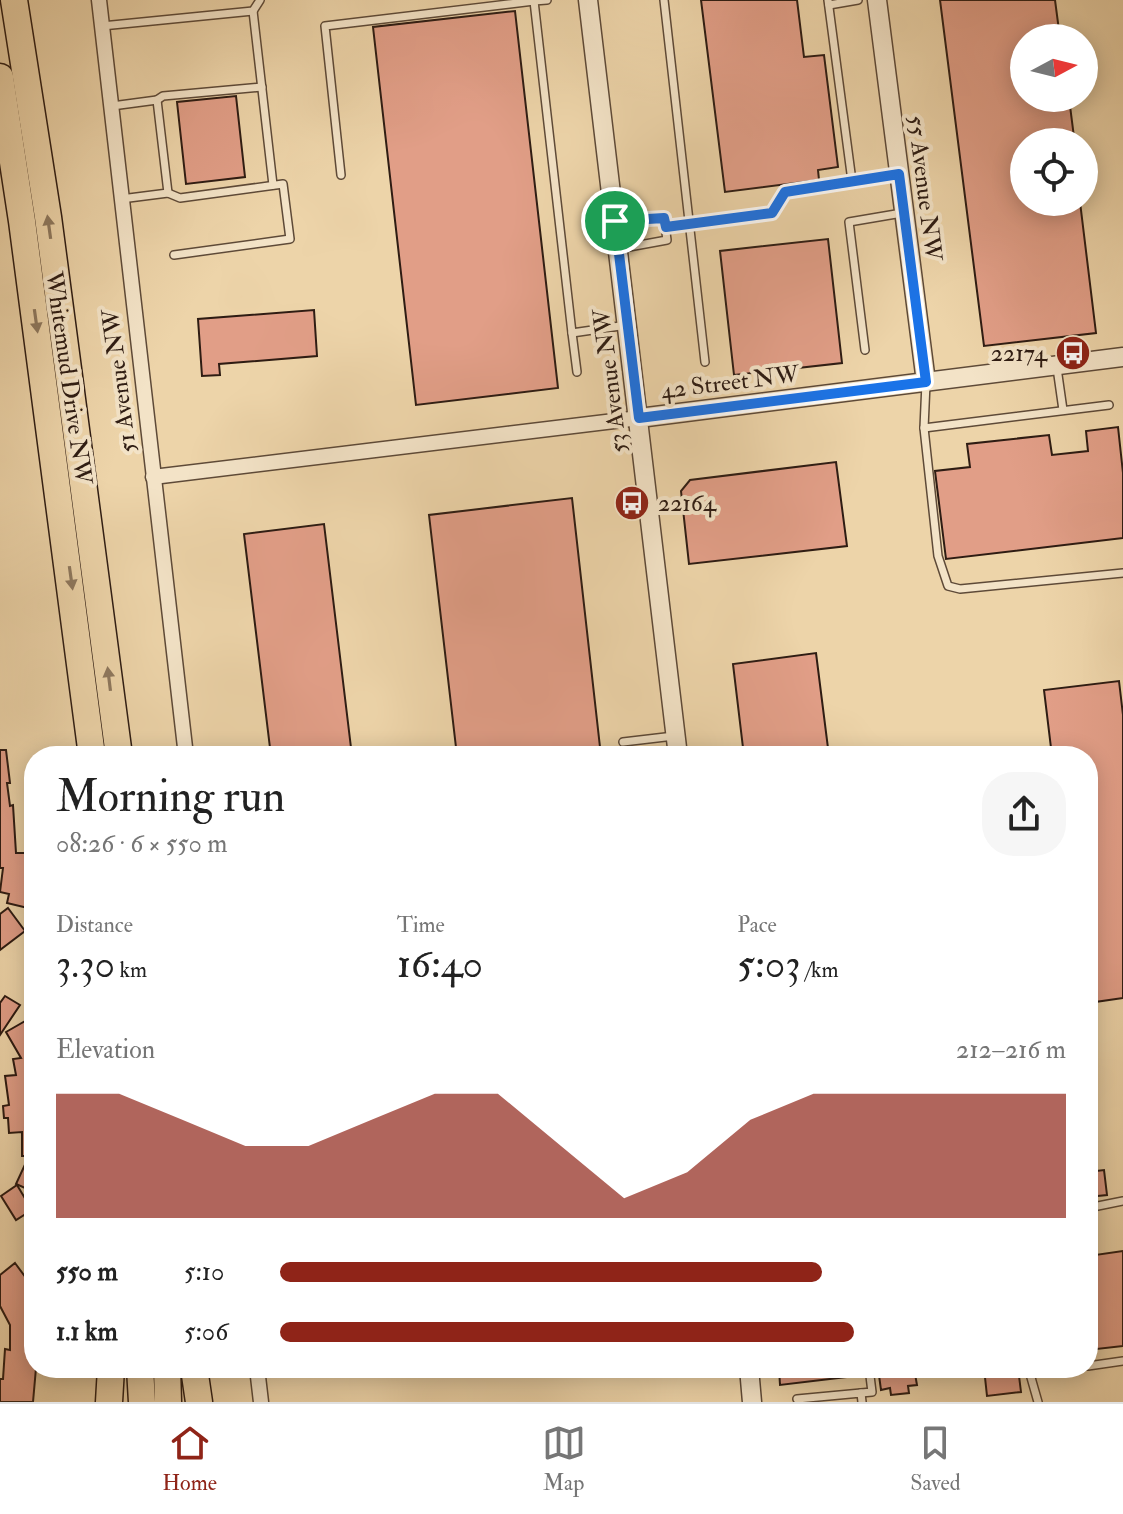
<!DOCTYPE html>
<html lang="en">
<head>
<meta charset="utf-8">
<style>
	:root { --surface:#fff; --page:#f6f6f6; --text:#222; --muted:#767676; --line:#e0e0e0; --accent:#8f2418 }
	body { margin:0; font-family:"IM FELL Double Pica",serif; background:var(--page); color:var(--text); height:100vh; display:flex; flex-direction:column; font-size:30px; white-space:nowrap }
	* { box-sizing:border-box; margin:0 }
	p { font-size:26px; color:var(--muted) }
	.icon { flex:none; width:44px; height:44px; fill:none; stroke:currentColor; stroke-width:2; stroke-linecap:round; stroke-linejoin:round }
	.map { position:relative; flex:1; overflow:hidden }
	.side { position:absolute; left:24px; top:746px; width:1074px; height:632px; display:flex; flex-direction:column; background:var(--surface); border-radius:32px; box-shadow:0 4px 20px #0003 }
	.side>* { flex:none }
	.needle { width:52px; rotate:83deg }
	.controls { position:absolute; left:1010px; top:24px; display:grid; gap:16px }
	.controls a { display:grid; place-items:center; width:88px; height:88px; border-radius:50%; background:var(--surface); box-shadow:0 4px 20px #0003; font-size:40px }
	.pin { position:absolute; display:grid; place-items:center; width:68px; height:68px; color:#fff; margin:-34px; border:4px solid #fff; border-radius:50%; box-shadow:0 2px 8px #0007 }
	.round { display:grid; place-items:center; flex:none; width:84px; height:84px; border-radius:32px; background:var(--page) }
	.summary { display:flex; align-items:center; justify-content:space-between; height:136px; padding:0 32px }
	h1 { font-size:44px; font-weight:600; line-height:60px }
	.metrics { display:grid; grid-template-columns:repeat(3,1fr); gap:12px; height:136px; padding:8px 32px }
	.metrics div { display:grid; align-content:center }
	.metrics b { font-size:40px; font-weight:600 }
	.metrics small { font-size:22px; font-weight:400 }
	.metrics p { font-size:22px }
	.chart { height:224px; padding:16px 32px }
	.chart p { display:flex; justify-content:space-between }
	.chart svg { width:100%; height:144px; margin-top:8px; fill:var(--accent); opacity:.7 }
	ul { padding:0 32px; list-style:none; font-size:26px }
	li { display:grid; grid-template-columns:128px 96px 1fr; align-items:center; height:60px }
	li i { height:20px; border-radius:10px; background:var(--accent) }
	.tab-bar { display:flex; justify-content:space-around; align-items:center; height:112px; border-top:2px solid var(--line); background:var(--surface); font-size:22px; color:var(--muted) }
	.tab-bar a { display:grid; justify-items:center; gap:4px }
	.tab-bar .current { color:var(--accent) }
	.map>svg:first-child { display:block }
	.building { fill:#e19e87; stroke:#2e1c13; stroke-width:2 }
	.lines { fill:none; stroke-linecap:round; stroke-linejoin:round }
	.service-casing { stroke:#5e4a38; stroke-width:10 }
	.minor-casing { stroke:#5e4a38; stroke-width:17 }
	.tertiary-casing { stroke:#5e4a38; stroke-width:21 }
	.motorway-casing { stroke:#2e1c13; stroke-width:29 }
	.service { stroke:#f3e3c7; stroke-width:7 }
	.minor { stroke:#f3e3c7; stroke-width:14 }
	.tertiary { stroke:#f3e3c7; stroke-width:18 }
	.motorway { stroke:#edd4a9; stroke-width:26 }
	.oneway { fill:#8e785e }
	.route-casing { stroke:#fff; stroke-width:16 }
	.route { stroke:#1a73e8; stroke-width:10 }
	.labels { text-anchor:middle; stroke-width:8; stroke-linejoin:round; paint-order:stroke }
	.street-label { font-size:24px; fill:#2e1c13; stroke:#f3e3c7 }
	.poi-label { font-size:24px; fill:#2e1c13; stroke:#f3e3c7; text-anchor:end }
</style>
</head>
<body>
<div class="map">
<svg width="1123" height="1402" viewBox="0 0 1123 1402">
	<rect width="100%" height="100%" fill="#edd4a9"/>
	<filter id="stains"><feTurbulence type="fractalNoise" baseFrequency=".0025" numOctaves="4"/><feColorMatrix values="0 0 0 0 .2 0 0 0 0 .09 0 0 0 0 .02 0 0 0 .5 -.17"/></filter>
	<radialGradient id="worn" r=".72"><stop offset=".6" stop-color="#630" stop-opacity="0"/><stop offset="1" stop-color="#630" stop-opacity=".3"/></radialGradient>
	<!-- building -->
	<g class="building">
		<polygon points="701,0 797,0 804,57 824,55 838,167 818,170 819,180 725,192"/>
		<polygon points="940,0 1055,0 1060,38 1024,38 1024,98 1069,98 1074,137 1024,142 1024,202 1080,202 1096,333 984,346"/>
		<polygon points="515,11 558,388 416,405 373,27"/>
		<polygon points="236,96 245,177 186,184 177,102"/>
		<polygon points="828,239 842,363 734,375 720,251"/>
		<polygon points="314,310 317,356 219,364 220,375 202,376 198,319"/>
		<polygon points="1118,427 1123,473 1123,538 946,559 935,471 970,467 967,444 1049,435 1052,455 1088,451 1086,431"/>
		<polygon points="836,462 847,546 689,564 681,491 690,480"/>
		<polygon points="572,498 601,756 457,756 429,515"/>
		<polygon points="324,524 352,756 271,756 244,534"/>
		<polygon points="816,653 829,756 744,756 733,664"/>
		<polygon points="1119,681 1123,715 1123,998 1088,1003 1088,756 1052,756 1044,690"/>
		<polygon points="0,750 6,750 10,783 7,783 10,806 13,805 16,853 27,853 27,884 34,886 32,909 7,903 9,894 0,892 3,868 0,868"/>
		<polygon points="8,908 25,931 0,950 0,914"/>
		<polygon points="5,996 20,1005 0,1035 0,1003"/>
		<polygon points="34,1016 34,1192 16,1184 29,1156 22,1156 22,1132 9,1133 8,1118 4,1118 3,1106 9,1105 5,1076 16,1075 13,1059 21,1058 6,1032"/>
		<polygon points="1104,1170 1107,1195 1088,1197 1088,1172"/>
		<polygon points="17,1185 32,1210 16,1220 1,1196"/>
		<polygon points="1123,1251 1123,1346 1088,1350 1088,1256"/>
		<polygon points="15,1263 29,1282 34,1294 34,1368 36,1368 33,1402 0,1402 0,1379 3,1379 5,1349 10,1350 10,1325 0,1306 0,1275"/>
		<polygon points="779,1368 863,1368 863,1375 780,1385"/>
		<polygon points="878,1368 914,1368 917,1385 908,1386 909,1393 891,1395 890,1388 881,1390"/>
		<polygon points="984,1368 1018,1368 1021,1392 987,1396"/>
	</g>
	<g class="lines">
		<!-- service casing -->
		<g class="service-casing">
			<g id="service">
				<polyline points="547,0 534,1 572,333 627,325"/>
				<polyline points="664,0 705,362"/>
				<polyline points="828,0 852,181"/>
				<polyline points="829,5 858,0"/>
				<polyline points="253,11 273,185"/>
				<polyline points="102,26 253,11 260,0"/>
				<polyline points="157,100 163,96 262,87"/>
				<polyline points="112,106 157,100 168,193 121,199"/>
				<polyline points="341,175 325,26 534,1"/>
				<polyline points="168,193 180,198 283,184 290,239 174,255"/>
				<polyline points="617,221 664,218 667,240 618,249"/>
				<polyline points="666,227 772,213 785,192 897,174"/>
				<polyline points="572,333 577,372"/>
				<polyline points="865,350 849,222 902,213"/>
				<polyline points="1057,368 1063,410"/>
				<polyline points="926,383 924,428 938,556 948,586 960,589 1123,573"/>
				<polyline points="924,428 1109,405"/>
				<polyline points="623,742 674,736"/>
				<polyline points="1088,1208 1123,1201"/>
				<polyline points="1088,1366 1123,1361"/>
				<polyline points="861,1393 872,1392 869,1368"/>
				<polyline points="797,1399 861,1393 862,1402"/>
				<polyline points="1038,1402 1030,1374 1072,1368"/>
			</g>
		</g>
		<!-- minor casing -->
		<g class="minor-casing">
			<g id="minor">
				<polyline points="99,0 186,756"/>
				<polyline points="153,477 639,418"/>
				<polyline points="257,1368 261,1402"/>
			</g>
		</g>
		<!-- tertiary casing -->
		<g class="tertiary-casing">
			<g id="tertiary">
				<polyline points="588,0 678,756"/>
				<polyline points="877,0 926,382"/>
				<polyline points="639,418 1123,357"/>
				<polyline points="749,1368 752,1402"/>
			</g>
		</g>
		<!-- motorway casing -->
		<g class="motorway-casing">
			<g id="motorway">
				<polyline points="14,0 48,217 119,756"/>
				<polyline points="0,77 22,221 92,756"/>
				<polyline points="140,1368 142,1402"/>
				<polyline points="167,1368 168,1402"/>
				<polyline points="194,1368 199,1402"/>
				<polyline points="109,1402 111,1368"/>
			</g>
		</g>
		<!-- service -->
		<use href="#service" class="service"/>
		<!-- minor -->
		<use href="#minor" class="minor"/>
		<!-- tertiary -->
		<use href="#tertiary" class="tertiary"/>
		<!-- motorway -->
		<use href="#motorway" class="motorway"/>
	</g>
	<!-- one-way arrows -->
	<defs><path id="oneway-solid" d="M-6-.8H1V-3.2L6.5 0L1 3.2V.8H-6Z" transform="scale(2)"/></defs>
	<g class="oneway">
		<use href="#oneway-solid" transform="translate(49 227) rotate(-98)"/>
		<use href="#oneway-solid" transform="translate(36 321) rotate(82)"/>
		<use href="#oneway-solid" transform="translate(71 578) rotate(82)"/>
		<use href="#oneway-solid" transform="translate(109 679) rotate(-97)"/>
	</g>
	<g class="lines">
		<!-- route casing -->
		<g class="route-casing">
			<polygon id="route" points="899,174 926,382 639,418 615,221 664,218 666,227 772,213 785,192"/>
		</g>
		<!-- route -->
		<use href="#route" class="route"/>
	</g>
	<!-- icons -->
	<defs>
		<g id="bus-disc" transform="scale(1.8)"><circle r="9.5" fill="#8f2418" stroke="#f3e3c7"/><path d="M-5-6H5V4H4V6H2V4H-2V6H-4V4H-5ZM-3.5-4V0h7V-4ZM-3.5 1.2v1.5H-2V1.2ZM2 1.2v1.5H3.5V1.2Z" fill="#fff"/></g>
	</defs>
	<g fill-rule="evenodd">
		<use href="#bus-disc" x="1073" y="353"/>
		<use href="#bus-disc" x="632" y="503"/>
	</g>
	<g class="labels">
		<!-- street labels -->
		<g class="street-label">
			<text transform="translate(925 188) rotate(83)" y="8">55 Avenue NW</text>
			<text transform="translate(69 378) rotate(82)" y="8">Whitemud Drive NW</text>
			<text transform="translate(119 381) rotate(-97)" y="8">51 Avenue NW</text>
			<text transform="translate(610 381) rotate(-97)" y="8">53 Avenue NW</text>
			<text transform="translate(730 382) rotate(-7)" y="8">42 Street NW</text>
		</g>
		<!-- poi labels -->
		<g class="poi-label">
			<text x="1047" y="361">22174</text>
			<text x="658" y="511" text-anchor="start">22164</text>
		</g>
	</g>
	<rect width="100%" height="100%" filter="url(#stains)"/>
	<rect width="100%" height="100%" fill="url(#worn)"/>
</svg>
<div class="controls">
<a><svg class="needle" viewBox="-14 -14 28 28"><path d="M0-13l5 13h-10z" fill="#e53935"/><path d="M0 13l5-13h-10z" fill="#767676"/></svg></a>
<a><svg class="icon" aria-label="locate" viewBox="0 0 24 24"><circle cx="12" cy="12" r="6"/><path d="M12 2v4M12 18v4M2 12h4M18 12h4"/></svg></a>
</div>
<div class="pin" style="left:615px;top:221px;background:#1e9e55"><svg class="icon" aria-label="arrive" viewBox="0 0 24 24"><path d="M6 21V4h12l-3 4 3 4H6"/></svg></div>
<section class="side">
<div class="summary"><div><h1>Morning run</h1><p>08:26 · 6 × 550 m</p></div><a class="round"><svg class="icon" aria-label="share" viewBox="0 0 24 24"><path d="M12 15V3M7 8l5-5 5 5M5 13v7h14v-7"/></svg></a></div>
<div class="metrics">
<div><p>Distance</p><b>3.30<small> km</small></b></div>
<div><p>Time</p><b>16:40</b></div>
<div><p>Pace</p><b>5:03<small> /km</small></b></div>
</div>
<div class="chart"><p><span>Elevation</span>212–216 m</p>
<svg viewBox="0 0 160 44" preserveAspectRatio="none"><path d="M0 44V6L10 6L20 14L30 22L40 22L50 14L60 6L70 6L80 22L90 38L100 30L110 14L120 6L130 6L140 6L150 6L160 6V44z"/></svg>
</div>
<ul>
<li><b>550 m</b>5:10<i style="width:69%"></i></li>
<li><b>1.1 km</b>5:06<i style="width:73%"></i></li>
</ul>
</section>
</div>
<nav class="tab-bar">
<a class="current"><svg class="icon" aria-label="home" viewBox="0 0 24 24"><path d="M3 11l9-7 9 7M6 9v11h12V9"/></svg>Home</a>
<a><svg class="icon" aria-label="map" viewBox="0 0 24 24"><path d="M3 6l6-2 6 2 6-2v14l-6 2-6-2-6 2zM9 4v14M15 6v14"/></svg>Map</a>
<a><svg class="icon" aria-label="saved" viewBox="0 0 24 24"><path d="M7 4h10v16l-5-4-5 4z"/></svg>Saved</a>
</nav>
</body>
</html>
